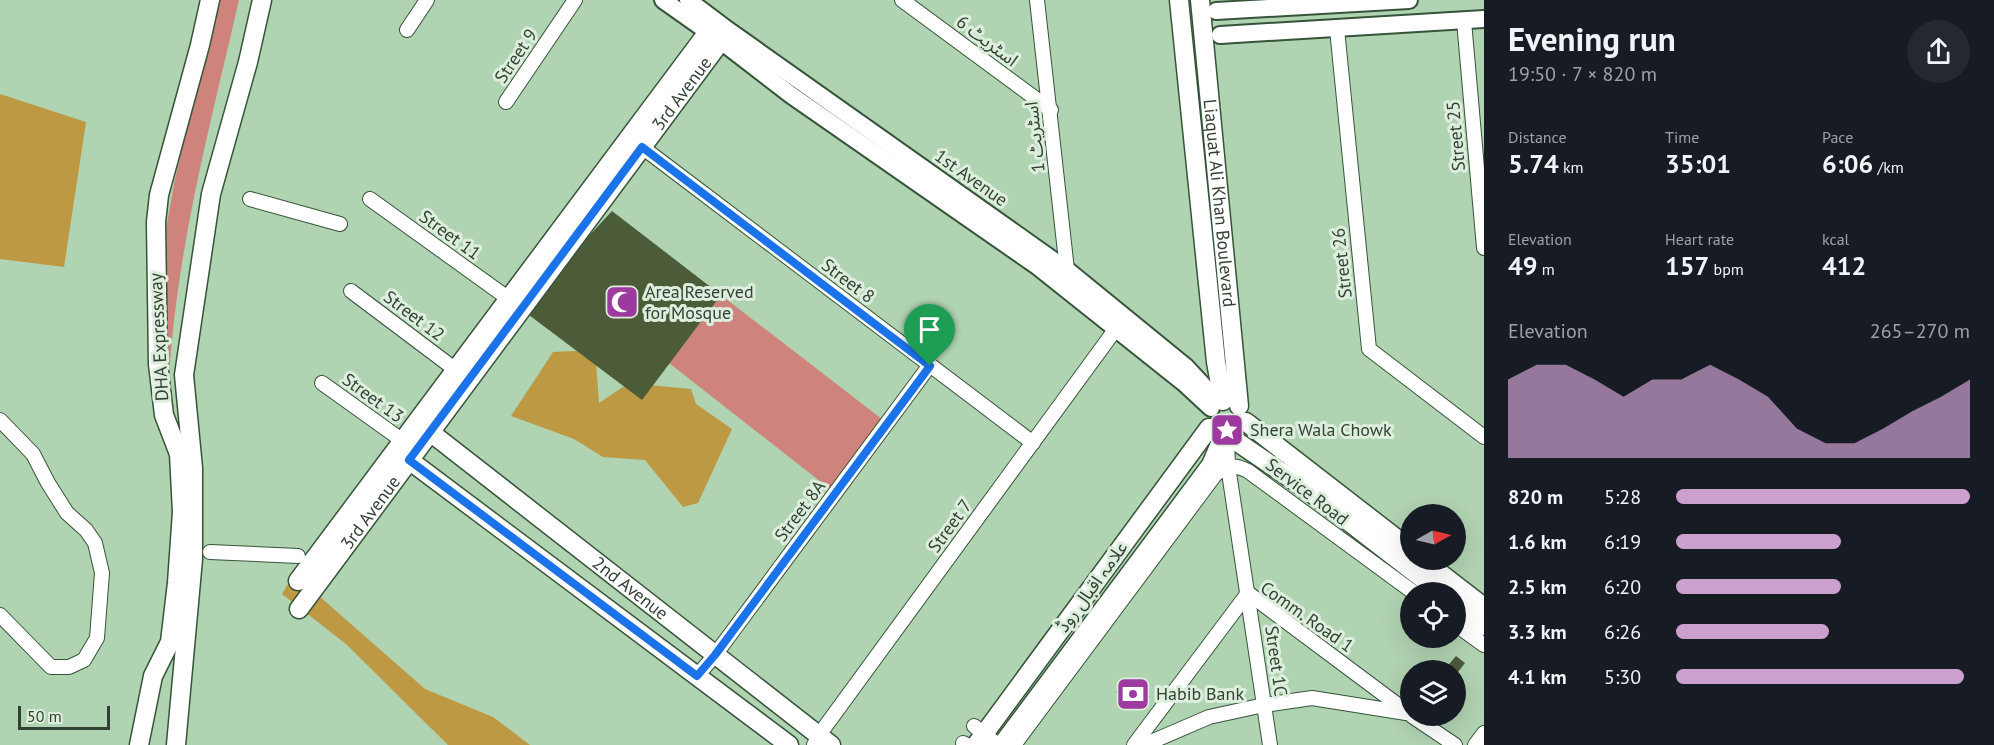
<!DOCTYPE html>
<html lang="en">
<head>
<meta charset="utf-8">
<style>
	:root { --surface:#171b24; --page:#242831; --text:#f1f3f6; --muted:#9ea1a6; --accent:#cba0cf }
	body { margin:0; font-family:"PT Sans","Noto Sans Arabic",sans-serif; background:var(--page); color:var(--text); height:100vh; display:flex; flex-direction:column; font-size:22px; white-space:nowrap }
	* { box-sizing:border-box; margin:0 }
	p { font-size:20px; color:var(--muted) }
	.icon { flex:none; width:33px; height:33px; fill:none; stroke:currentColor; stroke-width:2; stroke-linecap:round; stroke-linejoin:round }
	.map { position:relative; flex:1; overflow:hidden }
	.side { display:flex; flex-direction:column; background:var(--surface); width:510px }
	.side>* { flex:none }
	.needle { width:39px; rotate:82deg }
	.fabs { position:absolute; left:1400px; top:504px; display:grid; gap:12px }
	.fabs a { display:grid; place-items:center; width:66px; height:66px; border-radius:50%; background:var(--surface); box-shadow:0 6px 24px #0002; font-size:30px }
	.scale { position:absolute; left:18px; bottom:15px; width:92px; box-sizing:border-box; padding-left:6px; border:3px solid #334134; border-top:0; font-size:16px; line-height:21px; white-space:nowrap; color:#334134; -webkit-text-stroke:4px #ded; paint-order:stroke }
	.pin { position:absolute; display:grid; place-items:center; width:51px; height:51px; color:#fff; margin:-62px -26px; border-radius:50% 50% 50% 0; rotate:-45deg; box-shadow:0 0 6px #0007 }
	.pin .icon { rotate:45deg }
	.round { display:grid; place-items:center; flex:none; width:63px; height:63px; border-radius:32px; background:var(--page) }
	.overview { display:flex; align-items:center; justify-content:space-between; height:102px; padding:0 24px }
	h1 { font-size:33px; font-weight:700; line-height:45px }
	.stats { display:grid; grid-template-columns:repeat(3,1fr); gap:9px; height:102px; padding:6px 24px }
	.stats div { display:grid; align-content:center }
	.stats b { font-size:26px; font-weight:700 }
	.stats small { font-size:16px; font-weight:400 }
	.stats p { font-size:16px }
	.chart { height:168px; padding:12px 24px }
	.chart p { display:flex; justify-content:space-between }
	.chart svg { width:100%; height:108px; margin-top:6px; fill:var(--accent); opacity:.7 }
	ul { padding:0 24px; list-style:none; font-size:20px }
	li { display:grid; grid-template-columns:96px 72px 1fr; align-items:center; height:45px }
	li i { height:15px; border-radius:8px; background:var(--accent) }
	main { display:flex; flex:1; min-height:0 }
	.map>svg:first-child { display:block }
	.green { fill:#ce847c }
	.water { fill:#bd9943 }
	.building { fill:#4d5c38 }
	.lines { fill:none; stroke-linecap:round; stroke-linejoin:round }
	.minor-casing { stroke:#365439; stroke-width:16 }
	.tertiary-casing { stroke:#365439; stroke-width:20 }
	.secondary-casing { stroke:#365439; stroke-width:21 }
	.minor { stroke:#fff; stroke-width:14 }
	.tertiary { stroke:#fff; stroke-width:16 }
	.secondary { stroke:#fff; stroke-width:18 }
	.route-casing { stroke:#fff; stroke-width:12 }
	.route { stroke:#1a73e8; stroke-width:8 }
	.labels { text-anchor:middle; stroke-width:6; stroke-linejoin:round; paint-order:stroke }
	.street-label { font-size:18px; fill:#334134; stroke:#ded }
	.poi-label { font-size:18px; fill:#334134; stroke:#ded; text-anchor:start }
</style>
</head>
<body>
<main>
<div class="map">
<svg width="1484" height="745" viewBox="0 0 1484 745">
	<rect width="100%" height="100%" fill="#b0d3b2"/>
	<!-- green -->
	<g class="green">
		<path d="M 217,0 L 239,0 C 210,126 176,251 169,380 L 167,361 L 164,240 L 175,179 Z"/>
		<polygon points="721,295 887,423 835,493 669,363"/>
	</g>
	<!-- water -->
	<g class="water">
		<polygon points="0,94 86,122 64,267 0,259"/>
		<polygon points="595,350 599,403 629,383 691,389 696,404 732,429 698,503 683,507 645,460 603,457 574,439 511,416 553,352"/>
		<polygon points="294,574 425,689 493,717 530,745 448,745 346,644 282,594"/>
	</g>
	<!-- building -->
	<g class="building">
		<polygon points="612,211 721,295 642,400 521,309"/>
		<polygon points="1456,656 1465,663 1455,676 1455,670 1444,670"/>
		<polygon points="1128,679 1150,696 1139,709 1116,692"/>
	</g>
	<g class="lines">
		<!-- minor casing -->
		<g class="minor-casing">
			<g id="minor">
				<polyline points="902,0 1051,110"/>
				<polyline points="1037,0 1067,270"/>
				<polyline points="1464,21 1484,248"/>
				<polyline points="1337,29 1369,349 1484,437"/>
				<polyline points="407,30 427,0"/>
				<polyline points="506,102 575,0"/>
				<polyline points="642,147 1033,443"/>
				<polyline points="250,199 340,224"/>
				<polyline points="370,199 509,299"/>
				<polyline points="351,291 456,370"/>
				<polyline points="322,383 403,441"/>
				<polyline points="0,420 33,454 48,483 67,513 86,530 95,543 102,573 97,638 84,660 69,667 51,667 0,615"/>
				<polyline points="1227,440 1228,466 1270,745"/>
				<polyline points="210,552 298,556"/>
				<polyline points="1455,624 1484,645"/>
				<polyline points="697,676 715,655 930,365"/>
				<polyline points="1412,716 1455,745"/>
				<polyline points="974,726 998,745"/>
				<polyline points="963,743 967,745"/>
				<polyline points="814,745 819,735 1115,330"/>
				<path d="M 1014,745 L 1215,475 C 1227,465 1234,464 1248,471 L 1413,592"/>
				<polyline points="1134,745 1248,593 1410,714"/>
				<polyline points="1144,745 1209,717 1264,705 1312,698 1406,713"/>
				<polyline points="1475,745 1484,733"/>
			</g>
		</g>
		<!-- tertiary casing -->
		<g class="tertiary-casing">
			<g id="tertiary">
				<polyline points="663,0 721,41 791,95 1037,266 1184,383 1211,408"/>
				<polyline points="688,0 725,28 1067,270 1186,367 1211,394"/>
				<polyline points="1216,11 1409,0"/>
				<polyline points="1220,35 1484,19"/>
			</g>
		</g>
		<!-- secondary casing -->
		<g class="secondary-casing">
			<g id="secondary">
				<polyline points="1179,0 1216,362 1223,401"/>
				<path id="s1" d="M 1200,0 L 1239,406"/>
				<polyline points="1246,422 1410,549"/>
				<path id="s2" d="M 430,432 L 831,745"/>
				<polyline points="1233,439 1309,491 1440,592"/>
				<polyline points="409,460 789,745"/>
				<polyline points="1423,560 1484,607"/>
				<polyline points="298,581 708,32"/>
				<polyline points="1455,604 1484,626"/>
				<path id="s3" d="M 299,609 L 721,41"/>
				<polyline points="139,745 153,676 170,642 177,583 182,512 179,454 164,415 158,364 156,222 159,195 200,45 210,0"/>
				<polyline points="176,745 193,559 193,468 184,375 211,194 248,62 262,0"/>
				<polyline points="976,745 1209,428"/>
				<polyline points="1002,745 1211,465 1222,439"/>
			</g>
		</g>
		<!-- minor -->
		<use href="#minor" class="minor"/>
		<!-- tertiary -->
		<use href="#tertiary" class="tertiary"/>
		<!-- secondary -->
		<use href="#secondary" class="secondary"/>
	</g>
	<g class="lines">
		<!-- route casing -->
		<g class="route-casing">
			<polygon id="route" points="642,147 930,366 715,655 697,676 409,460"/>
		</g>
		<!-- route -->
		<use href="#route" class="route"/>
	</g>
	<!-- icons -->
	<defs>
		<g id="mosque-square" transform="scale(1.725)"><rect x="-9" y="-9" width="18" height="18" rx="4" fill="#9d3aa0" stroke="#ded"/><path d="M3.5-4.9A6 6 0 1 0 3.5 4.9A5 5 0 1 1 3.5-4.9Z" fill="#fff"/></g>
		<g id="sight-square" transform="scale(1.725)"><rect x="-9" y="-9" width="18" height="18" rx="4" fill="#9d3aa0" stroke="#ded"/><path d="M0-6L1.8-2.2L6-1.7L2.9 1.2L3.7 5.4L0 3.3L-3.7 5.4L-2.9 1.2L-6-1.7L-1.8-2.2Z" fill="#fff"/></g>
		<g id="bank-square" transform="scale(1.725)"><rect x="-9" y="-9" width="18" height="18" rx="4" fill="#9d3aa0" stroke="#ded"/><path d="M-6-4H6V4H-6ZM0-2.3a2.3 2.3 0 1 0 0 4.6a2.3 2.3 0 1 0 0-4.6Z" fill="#fff"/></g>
	</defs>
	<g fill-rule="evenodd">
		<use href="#mosque-square" x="622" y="302"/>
		<use href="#sight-square" x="1227" y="430"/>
		<use href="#bank-square" x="1133" y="694"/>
	</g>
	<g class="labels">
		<!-- street labels -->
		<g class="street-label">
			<text transform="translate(987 41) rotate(37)" y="6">اسٹریٹ 6</text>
			<text transform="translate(516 56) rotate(-56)" y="6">Street 9</text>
			<text dy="6" stroke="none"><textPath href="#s3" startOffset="642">3rd Avenue</textPath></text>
			<text transform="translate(1456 136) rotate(-95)" y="6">Street 25</text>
			<text transform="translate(1035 137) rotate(-96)" y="6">اسٹریٹ 1</text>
			<text transform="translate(971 178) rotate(35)" y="6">1st Avenue</text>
			<text dy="6" stroke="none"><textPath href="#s1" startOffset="204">Liaquat Ali Khan Boulevard</textPath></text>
			<text transform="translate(450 235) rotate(36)" y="6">Street 11</text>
			<text transform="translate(1342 263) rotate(-96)" y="6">Street 26</text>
			<text transform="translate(848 281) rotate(37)" y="6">Street 8</text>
			<text transform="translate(414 316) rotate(37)" y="6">Street 12</text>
			<text transform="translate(159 337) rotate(-93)" y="6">DHA Expressway</text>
			<text transform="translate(373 398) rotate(36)" y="6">Street 13</text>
			<text transform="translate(1307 492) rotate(37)" y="6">Service Road</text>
			<text transform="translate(800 511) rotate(-53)" y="6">Street 8A</text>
			<text dy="6" stroke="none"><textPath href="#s3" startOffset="120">3rd Avenue</textPath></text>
			<text transform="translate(950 526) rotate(-54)" y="6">Street 7</text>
			<text transform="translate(1092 587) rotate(-54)" y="6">علامہ اقبال روڈ</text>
			<text dy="6" stroke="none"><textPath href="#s2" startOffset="254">2nd Avenue</textPath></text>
			<text transform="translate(1307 617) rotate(35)" y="6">Comm. Road 1</text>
			<text transform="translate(1276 661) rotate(82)" y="6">Street 1C</text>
		</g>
		<!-- poi labels -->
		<g class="poi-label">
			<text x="645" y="298">Area Reserved<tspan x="645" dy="21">for Mosque</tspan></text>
			<text x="1250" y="436">Shera Wala Chowk</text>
			<text x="1156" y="700">Habib Bank</text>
		</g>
	</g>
</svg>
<div class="fabs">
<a><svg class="needle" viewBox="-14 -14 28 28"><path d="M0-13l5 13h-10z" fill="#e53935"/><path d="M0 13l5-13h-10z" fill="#9ea1a6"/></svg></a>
<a><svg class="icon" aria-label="locate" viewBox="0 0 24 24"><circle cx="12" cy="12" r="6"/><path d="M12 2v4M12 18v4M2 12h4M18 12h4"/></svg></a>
<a><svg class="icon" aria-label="layers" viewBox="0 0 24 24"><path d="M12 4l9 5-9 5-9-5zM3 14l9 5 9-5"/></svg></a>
</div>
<div class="scale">50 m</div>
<div class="pin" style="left:930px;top:366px;background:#1e9e55"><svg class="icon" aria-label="arrive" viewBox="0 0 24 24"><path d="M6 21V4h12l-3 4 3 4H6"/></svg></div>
</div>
<section class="side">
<div class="overview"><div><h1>Evening run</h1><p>19:50 · 7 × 820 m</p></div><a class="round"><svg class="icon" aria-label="share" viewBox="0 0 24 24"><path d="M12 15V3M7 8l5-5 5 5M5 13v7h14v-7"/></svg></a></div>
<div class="stats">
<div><p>Distance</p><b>5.74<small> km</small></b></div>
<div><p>Time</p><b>35:01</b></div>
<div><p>Pace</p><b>6:06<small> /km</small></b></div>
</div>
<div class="stats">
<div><p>Elevation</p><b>49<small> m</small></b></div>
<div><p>Heart rate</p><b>157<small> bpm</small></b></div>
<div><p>kcal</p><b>412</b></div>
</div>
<div class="chart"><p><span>Elevation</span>265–270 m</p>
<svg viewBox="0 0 160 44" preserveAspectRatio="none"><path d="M0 44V12L10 6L20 6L30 12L40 19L50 12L60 12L70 6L80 12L90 19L100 32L110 38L120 38L130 32L140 25L150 19L160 12V44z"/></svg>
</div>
<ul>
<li><b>820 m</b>5:28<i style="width:100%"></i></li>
<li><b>1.6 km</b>6:19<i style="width:56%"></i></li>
<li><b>2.5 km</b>6:20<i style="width:56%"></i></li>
<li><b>3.3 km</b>6:26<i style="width:52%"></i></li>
<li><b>4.1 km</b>5:30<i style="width:98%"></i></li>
</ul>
</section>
</main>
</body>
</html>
